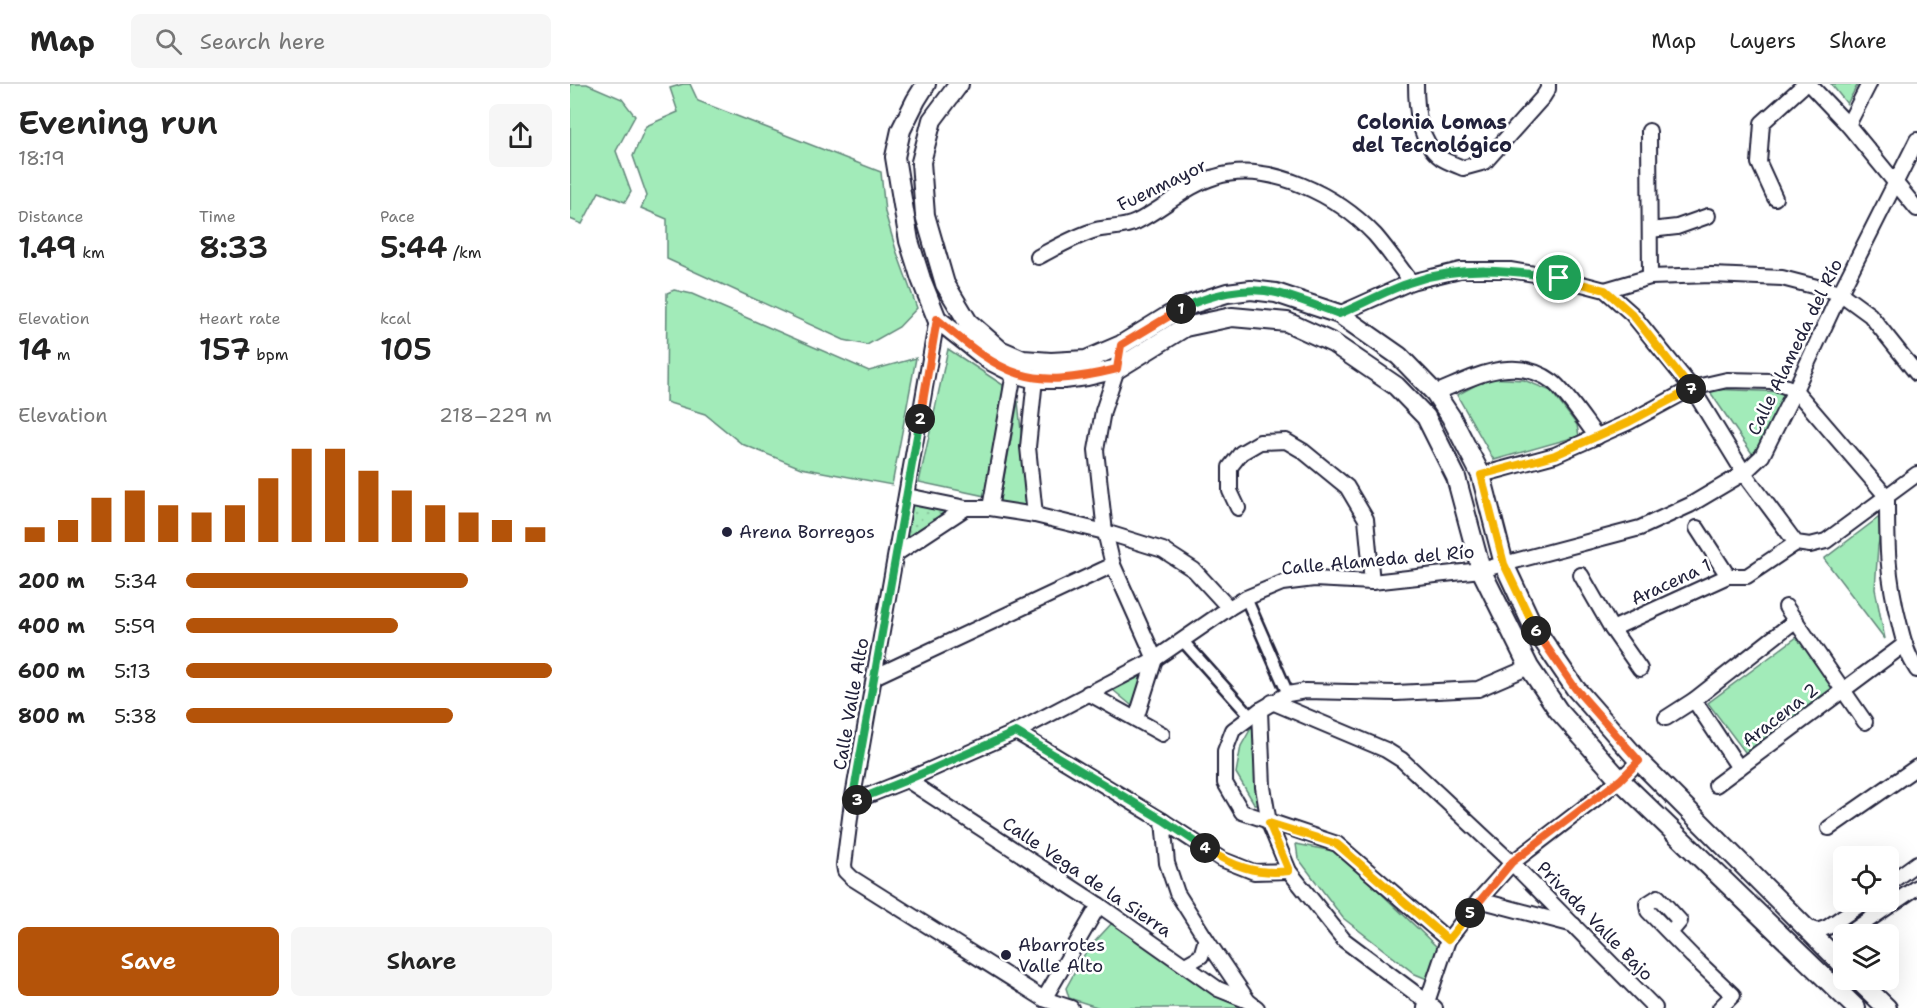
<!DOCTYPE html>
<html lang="en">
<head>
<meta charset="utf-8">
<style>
	:root { --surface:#fff; --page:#f6f6f6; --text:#222; --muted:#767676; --line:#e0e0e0; --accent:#b45309 }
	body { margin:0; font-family:"Shantell Sans",sans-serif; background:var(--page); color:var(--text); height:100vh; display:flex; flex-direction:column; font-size:22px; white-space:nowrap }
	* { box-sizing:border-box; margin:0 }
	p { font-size:20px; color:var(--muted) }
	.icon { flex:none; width:33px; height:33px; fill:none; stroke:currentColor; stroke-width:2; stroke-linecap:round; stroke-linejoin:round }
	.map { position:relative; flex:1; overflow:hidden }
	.side { display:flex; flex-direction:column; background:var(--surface); width:570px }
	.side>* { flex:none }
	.tools { position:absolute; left:1263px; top:762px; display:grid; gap:12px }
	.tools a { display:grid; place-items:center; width:66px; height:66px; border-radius:9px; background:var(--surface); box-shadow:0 6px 24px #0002; font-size:30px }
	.pin { position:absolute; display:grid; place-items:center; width:51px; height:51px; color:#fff; margin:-26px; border:3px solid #fff; border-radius:50%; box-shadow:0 2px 6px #0007 }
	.km { position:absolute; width:30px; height:30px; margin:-15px; border-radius:50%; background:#222; color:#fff; font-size:16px; line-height:30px; text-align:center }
	.round { display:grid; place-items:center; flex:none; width:63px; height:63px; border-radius:9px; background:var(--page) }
	.overview { display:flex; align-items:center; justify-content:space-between; height:102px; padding:0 18px }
	h1 { font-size:33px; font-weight:600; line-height:45px }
	.metrics { display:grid; grid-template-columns:repeat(3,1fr); gap:9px; height:102px; padding:6px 18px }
	.metrics div { display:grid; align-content:center }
	.metrics b { font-size:30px; font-weight:600 }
	.metrics small { font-size:16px; font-weight:400 }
	.metrics p { font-size:16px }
	.chart { height:168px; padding:12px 18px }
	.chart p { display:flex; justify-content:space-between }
	.chart svg { width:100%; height:108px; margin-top:6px; stroke:var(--accent); stroke-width:6 }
	.primary-button { display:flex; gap:12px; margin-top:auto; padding:12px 18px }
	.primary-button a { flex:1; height:69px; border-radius:9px; background:var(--accent); color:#fff; font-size:24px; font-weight:600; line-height:69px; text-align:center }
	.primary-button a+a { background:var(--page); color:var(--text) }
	ul { padding:0 18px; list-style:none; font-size:20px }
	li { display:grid; grid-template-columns:96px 72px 1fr; align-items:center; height:45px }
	li i { height:15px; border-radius:8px; background:var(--accent) }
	header { display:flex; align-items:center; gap:36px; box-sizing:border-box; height:84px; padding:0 30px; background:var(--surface); border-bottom:2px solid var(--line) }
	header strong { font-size:28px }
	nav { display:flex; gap:33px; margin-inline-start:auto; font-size:21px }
	.search { width:420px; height:54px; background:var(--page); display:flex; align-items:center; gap:15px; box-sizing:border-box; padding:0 21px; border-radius:9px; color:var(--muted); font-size:22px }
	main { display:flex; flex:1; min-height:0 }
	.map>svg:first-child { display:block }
	.green { fill:#a2ebb9; stroke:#62867a; stroke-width:1.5 }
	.garden { fill:url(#garden-dots); stroke:#62867a; stroke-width:1.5 }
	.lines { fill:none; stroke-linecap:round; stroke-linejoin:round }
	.pedestrian-casing { stroke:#22223b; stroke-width:15 }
	.minor-casing { stroke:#22223b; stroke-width:18 }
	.tertiary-casing { stroke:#22223b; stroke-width:22 }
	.pedestrian { stroke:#fff; stroke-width:10 }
	.minor { stroke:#fff; stroke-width:14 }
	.tertiary { stroke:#fff; stroke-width:18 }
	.split-1-casing { stroke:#fff; stroke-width:12 }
	.split-2-casing { stroke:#fff; stroke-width:12 }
	.split-3-casing { stroke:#fff; stroke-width:12 }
	.split-4-casing { stroke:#fff; stroke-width:12 }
	.split-5-casing { stroke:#fff; stroke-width:12 }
	.split-6-casing { stroke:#fff; stroke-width:12 }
	.split-7-casing { stroke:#fff; stroke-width:12 }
	.split-8-casing { stroke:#fff; stroke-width:12 }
	.split-1 { stroke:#22a559; stroke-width:8 }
	.split-2 { stroke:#f0652b; stroke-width:8 }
	.split-3 { stroke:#22a559; stroke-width:8 }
	.split-4 { stroke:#22a559; stroke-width:8 }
	.split-5 { stroke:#f5b400; stroke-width:8 }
	.split-6 { stroke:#f0652b; stroke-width:8 }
	.split-7 { stroke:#f5b400; stroke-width:8 }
	.split-8 { stroke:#f5b400; stroke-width:8 }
	.poi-dot { fill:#22223b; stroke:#fff; stroke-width:2 }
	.labels { text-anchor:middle; stroke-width:5; stroke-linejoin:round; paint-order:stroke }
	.street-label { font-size:18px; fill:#22223b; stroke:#fff }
	.poi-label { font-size:18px; fill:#22223b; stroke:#fff; text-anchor:start }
	.neighbourhood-label { font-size:20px; font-weight:bold; fill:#22223b; stroke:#fff }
</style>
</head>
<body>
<header>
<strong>Map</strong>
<div class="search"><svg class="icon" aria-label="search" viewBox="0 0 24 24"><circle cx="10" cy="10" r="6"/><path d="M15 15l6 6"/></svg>Search here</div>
<nav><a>Map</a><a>Layers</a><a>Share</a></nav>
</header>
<main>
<section class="side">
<div class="overview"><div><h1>Evening run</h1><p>18:19</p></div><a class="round"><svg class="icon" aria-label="share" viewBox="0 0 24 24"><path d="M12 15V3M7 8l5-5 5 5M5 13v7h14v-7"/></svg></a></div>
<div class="metrics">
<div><p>Distance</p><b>1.49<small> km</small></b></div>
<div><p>Time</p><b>8:33</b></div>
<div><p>Pace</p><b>5:44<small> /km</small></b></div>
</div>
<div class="metrics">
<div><p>Elevation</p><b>14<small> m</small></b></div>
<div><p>Heart rate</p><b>157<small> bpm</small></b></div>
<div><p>kcal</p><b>105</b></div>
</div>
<div class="chart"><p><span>Elevation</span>218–229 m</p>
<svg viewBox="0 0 160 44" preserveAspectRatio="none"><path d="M5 44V38M15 44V35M25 44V26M35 44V23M45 44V29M55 44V32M65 44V29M75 44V18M85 44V6M95 44V6M105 44V15M115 44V23M125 44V29M135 44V32M145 44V35M155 44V38"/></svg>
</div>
<ul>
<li><b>200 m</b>5:34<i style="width:77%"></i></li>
<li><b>400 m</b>5:59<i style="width:58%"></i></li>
<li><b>600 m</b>5:13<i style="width:100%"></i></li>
<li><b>800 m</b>5:38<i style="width:73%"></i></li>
</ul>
<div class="primary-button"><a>Save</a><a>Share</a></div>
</section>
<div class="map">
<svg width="1347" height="924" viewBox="0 0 1347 924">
	<defs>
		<pattern id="garden-dots" width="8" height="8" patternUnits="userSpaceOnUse" patternTransform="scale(1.5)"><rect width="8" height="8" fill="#a2ebb9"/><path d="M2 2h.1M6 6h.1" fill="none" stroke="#8bc9a0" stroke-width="1.8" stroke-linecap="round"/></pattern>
	</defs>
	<rect width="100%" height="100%" fill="#fff"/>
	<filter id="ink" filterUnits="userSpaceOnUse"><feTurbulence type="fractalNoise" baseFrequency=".0167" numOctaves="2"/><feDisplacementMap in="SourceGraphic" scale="12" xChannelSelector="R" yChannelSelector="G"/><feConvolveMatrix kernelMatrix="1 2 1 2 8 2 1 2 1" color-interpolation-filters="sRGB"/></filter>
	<g filter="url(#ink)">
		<!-- green -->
		<g class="green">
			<polygon points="0,0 17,0 52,15 65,32 46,67 61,108 55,118 29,108 12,140 0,135"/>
			<polygon points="113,0 120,0 128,17 311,88 315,128 326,166 347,224 329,243 297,261 274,256 97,175 97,135 71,124 77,112 63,72 76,42 108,28 100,4"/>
			<polygon points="1261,0 1288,0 1277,20"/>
			<polygon points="104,206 122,210 299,287 346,274 322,401 231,384 172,360 135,330 96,318 97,209"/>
			<polygon points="378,265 433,301 434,324 415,412 349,398"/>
			<polygon points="919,294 954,296 981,307 1007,341 1009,352 924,376 887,311"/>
			<polygon points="1138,305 1220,308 1190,370 1183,371"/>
			<polygon points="448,317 459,427 429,420"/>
			<polygon points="1308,434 1313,434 1308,462 1305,505 1315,555 1254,475"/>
			<polygon points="1227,553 1268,600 1178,672 1138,619"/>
			<polygon points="577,589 567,626 543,606"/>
			<polygon points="684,639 692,721 685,721 666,689 671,662"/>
			<polygon points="726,760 768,768 868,864 857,895 845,890 773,834 728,774"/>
			<polygon points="543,838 670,924 530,924 499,914 496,904 517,866"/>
		</g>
		<!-- garden -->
		<polygon class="garden" points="341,419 381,426 332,461"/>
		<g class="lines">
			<!-- pedestrian casing -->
			<g class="pedestrian-casing">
				<g id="pedestrian">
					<polyline points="676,514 718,610"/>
					<polyline points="612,556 680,632"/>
				</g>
			</g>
			<!-- minor casing -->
			<g class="minor-casing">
				<g id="minor">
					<path d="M 846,0 C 846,26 849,57 871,74 C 877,78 886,81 893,84 L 915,78 L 973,13 L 978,5 L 978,0"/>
					<polyline points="1239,0 1278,41 1347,125"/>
					<polyline points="1278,41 1299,0"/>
					<polyline points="1079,47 1080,193"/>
					<polyline points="1205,114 1189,79 1192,39 1235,0"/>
					<polyline points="1080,146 1107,143 1138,132"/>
					<path d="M 468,173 C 487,163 505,152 526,146 C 539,143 554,144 566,138 C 593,125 617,101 645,93 C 699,76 768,112 805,151 C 818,166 829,182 841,198"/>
					<polyline points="1035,206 1080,193 1142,191 1212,194 1270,209 1300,231 1347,290"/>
					<polyline points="769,230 841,198 890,186 940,186 989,194 1035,206 1062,230 1122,304 1174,389 1226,459 1240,461 1256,457 1347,390"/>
					<polyline points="367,235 282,718 274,781 275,787 282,794 474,915 501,924"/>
					<polyline points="551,261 547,285 533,327 526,366 535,448 543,481 585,575 566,635"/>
					<polyline points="465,295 458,363 465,431"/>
					<path d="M 865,309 C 903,294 944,269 983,298 C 995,307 1017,340 1027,353"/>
					<polyline points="911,391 985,371 1059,338 1122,304 1157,296 1201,297 1225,306 1317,413"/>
					<polyline points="337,412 396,424 420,424 465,431 535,448 593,466 624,486 659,524"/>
					<path d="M 1317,413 C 1317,460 1317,492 1329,538 C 1333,555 1337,571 1347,586"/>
					<polyline points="420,424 444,289"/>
					<polyline points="668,424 660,407 660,383 671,369 690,358 716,357 733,367 777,403 796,435 802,498"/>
					<polyline points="1127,444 1158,492"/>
					<polyline points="326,470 396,424"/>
					<polyline points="1011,491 1042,545 1070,585"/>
					<polyline points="1216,523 1295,638"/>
					<polyline points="1042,545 1158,492 1177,492 1226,459"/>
					<polyline points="304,593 543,481"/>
					<polyline points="518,609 592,650"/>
					<polyline points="1124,616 1169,684"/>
					<polyline points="702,618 816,666 832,676 942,779 1085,924"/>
					<polyline points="690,626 663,646 655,667 655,699 672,728 767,760 878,856"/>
					<polyline points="1096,634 1124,616 1226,536"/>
					<polyline points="446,648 593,737 651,775 684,788 719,787"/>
					<polyline points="337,696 529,821 648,905 678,917"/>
					<polyline points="1146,701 1335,560"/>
					<polyline points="282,718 337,696 446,648 585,575 659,524 676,514 712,499 744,495 802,498 911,486 1070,444 1120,421 1174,389 1192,372 1225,306 1270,209 1347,56"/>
					<polyline points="593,737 597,779 607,809 636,855 678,917 687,924"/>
					<polyline points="1259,744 1347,683"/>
					<polyline points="1318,800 1347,779"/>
					<polyline points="909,816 1004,841"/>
					<polyline points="1234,842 1247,847 1258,843 1294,818"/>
					<polyline points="1100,849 1110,837 1088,813 1077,820 1078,827 1122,872 1163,911 1150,924"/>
					<polyline points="1278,850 1347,803"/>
					<polyline points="1269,877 1268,865 1274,854"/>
					<polyline points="615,881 631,872 636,855"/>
					<polyline points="474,915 529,821"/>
					<polyline points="855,924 878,856 909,816 942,779 1050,696 1069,677"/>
					<polyline points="865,924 774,856 719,787 699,739 693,703 690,626 718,610 735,607 826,609 908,605 959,583"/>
				</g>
			</g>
			<!-- tertiary casing -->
			<g class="tertiary-casing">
				<g id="tertiary">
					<polyline points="356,0 346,16 331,46 325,73 339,157 351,195 367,235 419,276 444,289 465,295 494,295 517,292 547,285 615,243 662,233 717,238 763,259 826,302 856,333 886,393 911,486 959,583 988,626 1050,696 1286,924"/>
					<polyline points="389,0 362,36 351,78 355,131 375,200 398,238 430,266 453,276 481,278 516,276 551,261 598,232 622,220 657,209 681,206 706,209 769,230 829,272 865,309 881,333 911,391 934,480 963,542 1005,604 1069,677 1274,882"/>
					<polyline points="1288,896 1317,924"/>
				</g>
			</g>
			<!-- pedestrian -->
			<use href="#pedestrian" class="pedestrian"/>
			<!-- minor -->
			<use href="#minor" class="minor"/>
			<!-- tertiary -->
			<use href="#tertiary" class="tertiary"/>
		</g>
	</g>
	<g class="lines" filter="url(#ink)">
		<!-- split-1 casing -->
		<g class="split-1-casing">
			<path id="split-1" d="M 611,225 C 639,211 675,201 707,209 C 728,214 749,223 769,230 C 793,220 817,206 842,198 C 891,181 939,186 989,194"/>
		</g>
		<!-- split-2 casing -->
		<g class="split-2-casing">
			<path id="split-2" d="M 350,335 L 367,235 C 434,292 458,307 547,285 L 551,261 L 611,225"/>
		</g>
		<!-- split-3 casing -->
		<g class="split-3-casing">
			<polyline id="split-3" points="287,716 282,718 350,335"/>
		</g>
		<!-- split-4 casing -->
		<g class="split-4-casing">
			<polyline id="split-4" points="287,716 337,696 446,648 593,736 635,764"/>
		</g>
		<!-- split-5 casing -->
		<g class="split-5-casing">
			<path id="split-5" d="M 635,764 C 662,782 686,791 719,787 L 699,739 L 767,760 L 878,856 L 900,829"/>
		</g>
		<!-- split-6 casing -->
		<g class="split-6-casing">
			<polyline id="split-6" points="900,829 942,778 1050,696 1069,677 1005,604 966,547"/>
		</g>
		<!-- split-7 casing -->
		<g class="split-7-casing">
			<polyline id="split-7" points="966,547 934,480 911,391 985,371 1059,338 1121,305"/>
		</g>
		<!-- split-8 casing -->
		<g class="split-8-casing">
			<polyline id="split-8" points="989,194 1035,206 1062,230 1121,305"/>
		</g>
		<!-- split-1 -->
		<use href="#split-1" class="split-1"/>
		<!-- split-2 -->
		<use href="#split-2" class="split-2"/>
		<!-- split-3 -->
		<use href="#split-3" class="split-3"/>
		<!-- split-4 -->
		<use href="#split-4" class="split-4"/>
		<!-- split-5 -->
		<use href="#split-5" class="split-5"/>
		<!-- split-6 -->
		<use href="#split-6" class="split-6"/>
		<!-- split-7 -->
		<use href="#split-7" class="split-7"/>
		<!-- split-8 -->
		<use href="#split-8" class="split-8"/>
	</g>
	<!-- markers -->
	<g class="poi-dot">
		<circle cx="157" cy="448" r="6"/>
		<circle cx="436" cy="871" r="6"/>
	</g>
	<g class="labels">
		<!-- street labels -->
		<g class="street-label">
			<text transform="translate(592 101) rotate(-26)" y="6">Fuenmayor</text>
			<text transform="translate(1225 263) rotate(-64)" y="6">Calle Alameda del Río</text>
			<text transform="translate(808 476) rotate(-5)" y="6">Calle Alameda del Río</text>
			<text transform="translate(1101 498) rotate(-25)" y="6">Aracena 1</text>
			<text transform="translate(281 620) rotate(-80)" y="6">Calle Valle Alto</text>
			<text transform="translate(1210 631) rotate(-38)" y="6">Aracena 2</text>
			<text transform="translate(517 793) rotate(34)" y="6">Calle Vega de la Sierra</text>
			<text transform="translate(1025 837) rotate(46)" y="6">Privada Valle Bajo</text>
		</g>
		<!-- poi labels -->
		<g class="poi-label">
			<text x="169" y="454">Arena Borregos</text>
			<text x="448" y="867">Abarrotes<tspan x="448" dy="21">Valle Alto</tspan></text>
		</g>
		<!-- neighbourhood labels -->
		<g class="neighbourhood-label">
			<text x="862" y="45">Colonia Lomas<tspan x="862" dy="23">del Tecnológico</tspan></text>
		</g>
	</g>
</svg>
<div class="tools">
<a><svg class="icon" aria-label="locate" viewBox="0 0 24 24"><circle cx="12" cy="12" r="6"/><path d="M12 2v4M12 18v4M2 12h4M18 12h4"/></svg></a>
<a><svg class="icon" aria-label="layers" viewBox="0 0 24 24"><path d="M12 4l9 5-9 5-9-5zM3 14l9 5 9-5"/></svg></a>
</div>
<div class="pin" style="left:989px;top:194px;background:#1e9e55"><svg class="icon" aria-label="arrive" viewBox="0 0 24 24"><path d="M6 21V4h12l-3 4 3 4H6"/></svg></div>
<b class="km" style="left:611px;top:225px">1</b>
<b class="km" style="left:350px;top:335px">2</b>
<b class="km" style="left:287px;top:716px">3</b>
<b class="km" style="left:635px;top:764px">4</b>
<b class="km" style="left:900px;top:829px">5</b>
<b class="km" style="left:966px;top:547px">6</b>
<b class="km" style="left:1121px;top:305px">7</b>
</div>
</main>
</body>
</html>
